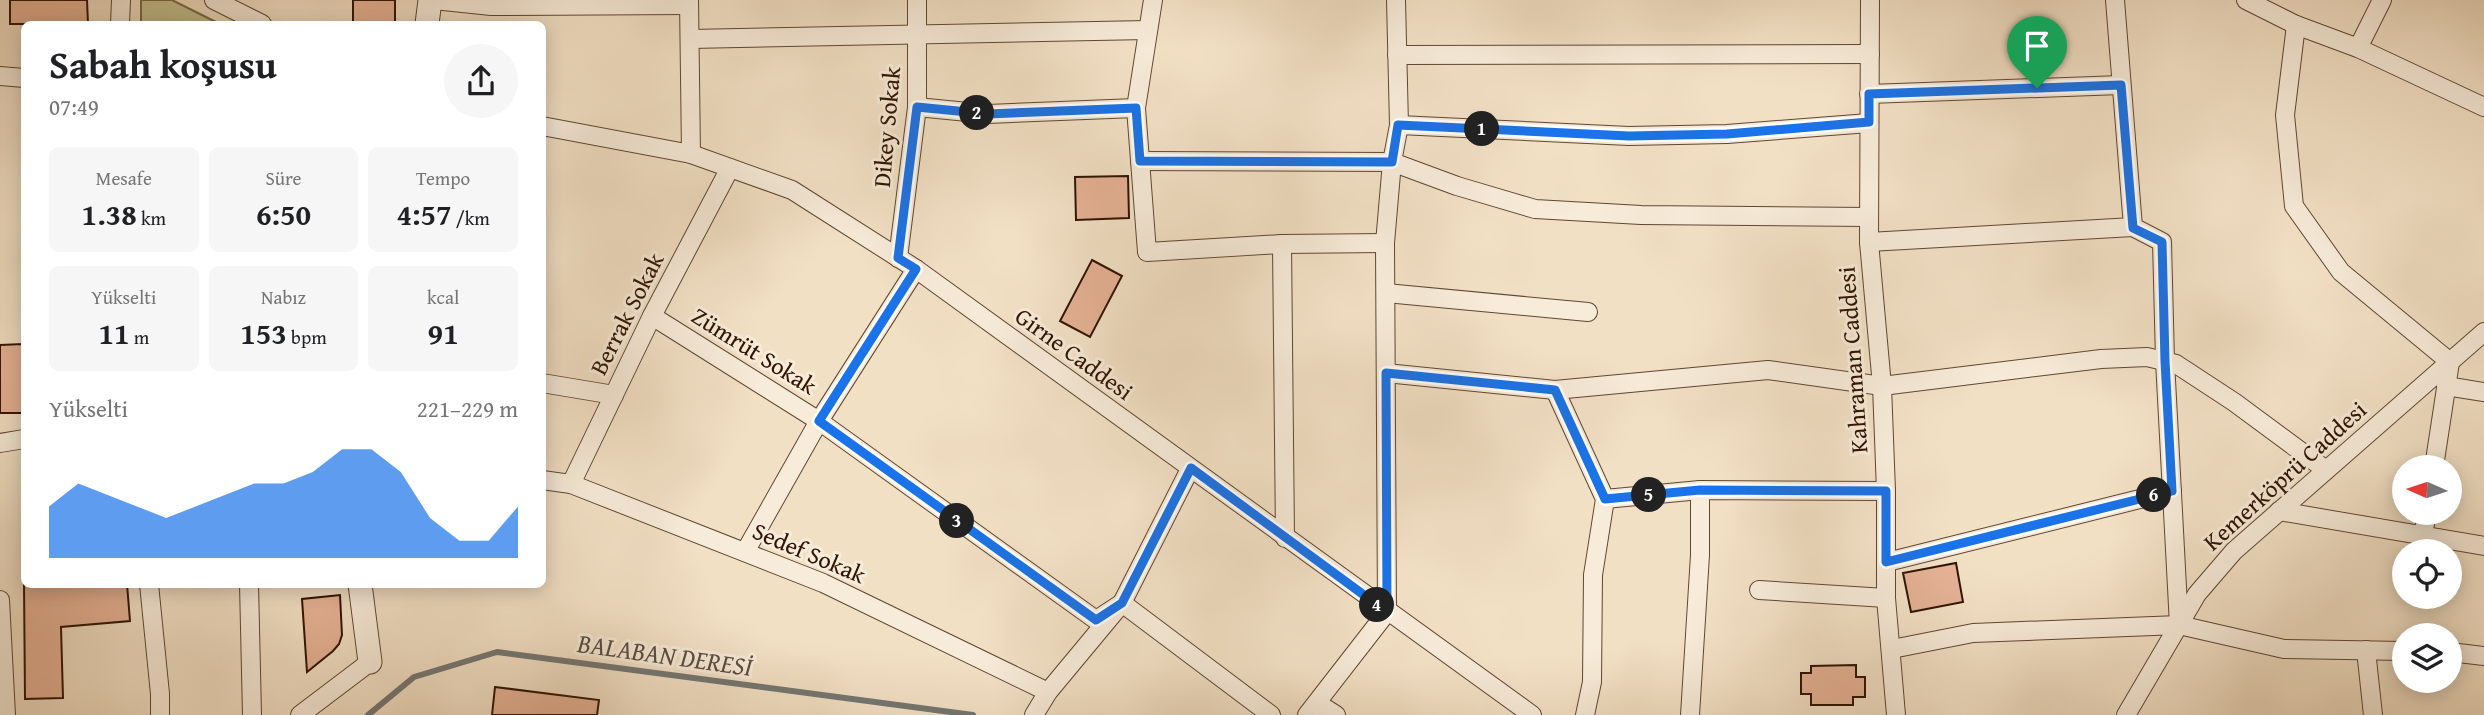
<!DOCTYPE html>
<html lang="tr">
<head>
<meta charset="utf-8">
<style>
	:root { --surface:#fff; --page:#f6f6f6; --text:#202124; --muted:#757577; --accent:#1a73e8 }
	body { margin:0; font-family:"Gentium Book Plus",serif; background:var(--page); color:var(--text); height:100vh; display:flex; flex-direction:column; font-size:26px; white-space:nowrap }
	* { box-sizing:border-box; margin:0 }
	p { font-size:23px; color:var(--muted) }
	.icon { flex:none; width:38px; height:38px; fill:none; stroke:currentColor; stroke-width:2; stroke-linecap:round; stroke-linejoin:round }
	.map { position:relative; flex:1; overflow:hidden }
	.side { position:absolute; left:21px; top:21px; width:525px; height:567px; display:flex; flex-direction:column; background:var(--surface); border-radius:10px; box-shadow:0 4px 18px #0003 }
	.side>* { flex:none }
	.needle { width:46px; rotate:273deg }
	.controls { position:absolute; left:2392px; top:455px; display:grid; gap:14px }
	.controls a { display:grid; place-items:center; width:70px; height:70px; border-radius:50%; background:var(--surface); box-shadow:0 4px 18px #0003; font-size:35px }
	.pin { position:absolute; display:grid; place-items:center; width:60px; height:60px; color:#fff; margin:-72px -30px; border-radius:50% 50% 50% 0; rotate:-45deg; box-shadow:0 0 7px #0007 }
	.pin .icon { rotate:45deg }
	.km { position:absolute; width:35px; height:35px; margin:-18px; border-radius:50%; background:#222; color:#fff; font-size:19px; line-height:35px; text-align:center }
	.round { display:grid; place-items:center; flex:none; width:74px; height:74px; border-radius:37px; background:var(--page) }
	.head { display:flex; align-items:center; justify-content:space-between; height:119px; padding:0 28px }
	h1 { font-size:38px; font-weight:600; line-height:52px }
	.stats { display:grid; grid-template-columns:repeat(3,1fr); gap:10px; height:119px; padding:7px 28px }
	.stats div { display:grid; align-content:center; border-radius:10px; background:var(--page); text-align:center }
	.stats b { font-size:30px; font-weight:600 }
	.stats small { font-size:19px; font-weight:400 }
	.stats p { font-size:19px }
	.chart { height:196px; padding:14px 28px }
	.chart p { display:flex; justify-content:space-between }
	.chart svg { width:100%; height:126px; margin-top:7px; fill:var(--accent); opacity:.7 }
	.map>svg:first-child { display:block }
	.green { fill:#c3c08f; stroke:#7a6a48; stroke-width:2 }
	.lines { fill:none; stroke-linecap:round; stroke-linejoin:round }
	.stream { stroke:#747773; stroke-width:6 }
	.building { fill:#e5b295; stroke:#301300; stroke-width:2 }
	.minor-casing { stroke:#604631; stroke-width:20 }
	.tertiary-casing { stroke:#604631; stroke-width:25 }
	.minor { stroke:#f7ebd9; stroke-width:18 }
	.tertiary { stroke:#f7ebd9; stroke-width:23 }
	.route-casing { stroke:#fff; stroke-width:14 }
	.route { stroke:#1a73e8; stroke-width:9 }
	.labels { text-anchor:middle; stroke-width:6; stroke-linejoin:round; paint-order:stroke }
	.street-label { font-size:24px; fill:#301300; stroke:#f7ebd9 }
	.water-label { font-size:26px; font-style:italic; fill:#584d43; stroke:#f7ebd9 }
</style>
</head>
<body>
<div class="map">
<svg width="2484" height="715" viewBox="0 0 2484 715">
	<rect width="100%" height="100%" fill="#f2e0c5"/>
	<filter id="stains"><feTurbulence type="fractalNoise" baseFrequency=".00286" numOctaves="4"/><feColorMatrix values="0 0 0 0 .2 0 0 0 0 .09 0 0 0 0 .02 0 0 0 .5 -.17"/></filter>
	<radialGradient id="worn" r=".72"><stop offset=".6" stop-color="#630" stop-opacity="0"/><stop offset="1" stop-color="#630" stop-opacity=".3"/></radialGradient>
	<!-- green -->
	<polygon class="green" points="141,0 172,0 220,24 141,24"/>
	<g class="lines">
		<!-- stream -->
		<polyline class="stream" points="368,715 414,677 497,652 973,715"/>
	</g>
	<!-- building -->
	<g class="building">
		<polygon points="10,0 87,0 88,24 10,24"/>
		<rect x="353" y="0" width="42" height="24"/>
		<polygon points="1128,176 1129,218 1076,220 1075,177"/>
		<polygon points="1092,260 1122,276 1090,337 1060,321"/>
		<polygon points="23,344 24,413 0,413 0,345"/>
		<polygon points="1956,563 1963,602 1911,612 1903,573"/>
		<polygon points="24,584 127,584 130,621 61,627 63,698 25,699"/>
		<polygon points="340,595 342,635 339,644 333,651 307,672 302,599"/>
		<polygon points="1856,665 1856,677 1865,677 1865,697 1853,697 1853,705 1811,705 1811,694 1801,694 1801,673 1811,673 1811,666"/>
		<polygon points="495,687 599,700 597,715 492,715"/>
	</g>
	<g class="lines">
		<!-- minor casing -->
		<g class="minor-casing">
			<g id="minor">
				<polyline points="214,0 262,24"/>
				<polyline points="434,0 491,6 689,5"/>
				<polyline points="689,0 691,154"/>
				<polyline points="1153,0 1136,108 1147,252 1282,244 1385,243"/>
				<polyline points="1870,0 1869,242 1882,386 1886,491 1886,598 1896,715"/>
				<polyline points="2115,0 2133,227 2162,242 2165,361 2179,625"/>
				<polyline points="2246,0 2296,25 2358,48 2484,107"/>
				<polyline points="120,24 121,0"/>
				<polyline points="2296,25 2285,115 2294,206 2341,272 2450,362 2434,467"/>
				<polyline points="690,39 1148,30"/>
				<polyline points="2358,48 2382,0"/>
				<polyline points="1397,55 1870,54"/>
				<polyline points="0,76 24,78"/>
				<polyline points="1869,94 2121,85"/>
				<polyline points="917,107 988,114 1136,108"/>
				<polyline points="1399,125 1629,136 1727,134 1869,123"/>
				<polyline points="542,126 691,154 792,190 916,269 1532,715"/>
				<polyline points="1140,161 1392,162 1457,186 1535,209 1641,215 1869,217"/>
				<polyline points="1869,242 2133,227"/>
				<polyline points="1282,244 1285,538"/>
				<polyline points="898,258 917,107 917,0"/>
				<polyline points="1386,293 1588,312"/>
				<polyline points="652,316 819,421 1096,620 1122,603 1271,715"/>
				<polyline points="1386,373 1555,390 1768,370 1882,386 2101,359 2147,357 2176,364 2234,402 2326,470"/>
				<polyline points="542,383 614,395"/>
				<polyline points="2446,386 2484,392"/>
				<polyline points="1555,390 1605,499 1593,575 1592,682 1585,715"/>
				<polyline points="0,443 24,439"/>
				<polyline points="542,480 571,484 823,583 1048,692"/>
				<polyline points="571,484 652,316 730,168"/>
				<polyline points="1605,499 1700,490 1886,491"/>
				<polyline points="2279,511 2484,546"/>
				<polyline points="2423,535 2427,513"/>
				<polyline points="745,552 819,421 916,269"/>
				<polyline points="1887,562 2172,491"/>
				<polyline points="149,584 160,694 160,715"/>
				<polyline points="249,584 252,715"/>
				<polyline points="1759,590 1886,598"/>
				<polyline points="0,600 6,715"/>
				<polyline points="1892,649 1973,633 2179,625 2284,649 2404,651"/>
				<polyline points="2366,650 2373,715"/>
				<polyline points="2450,652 2484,656"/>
				<polyline points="1317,703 1336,715"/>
				<polyline points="300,715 370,662"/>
				<polyline points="1034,715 1048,692 1122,603 1190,469"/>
				<polyline points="1307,715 1387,612 1385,243 1392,162 1399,125 1396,0"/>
				<polyline points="1690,715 1700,555 1700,490"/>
				<polyline points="2126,715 2197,594 2234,551 2484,332"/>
			</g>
		</g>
		<!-- tertiary casing -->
		<g class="tertiary-casing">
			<g id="tertiary">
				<polyline points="427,24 430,0"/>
				<polyline points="360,584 370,662"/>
			</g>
		</g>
		<!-- minor -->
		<use href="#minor" class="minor"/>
		<!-- tertiary -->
		<use href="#tertiary" class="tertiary"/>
	</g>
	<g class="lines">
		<!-- route casing -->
		<g class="route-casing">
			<polygon id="route" points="2121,85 2133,228 2162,242 2165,361 2172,491 1886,562 1886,491 1700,490 1605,499 1555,390 1386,373 1387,612 1191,468 1122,603 1096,620 819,421 916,269 898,258 917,107 988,114 1136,108 1140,161 1392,162 1398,125 1629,136 1727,134 1869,122 1869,94"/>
		</g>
		<!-- route -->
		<use href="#route" class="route"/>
	</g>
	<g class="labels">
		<!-- street labels -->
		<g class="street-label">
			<text transform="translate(887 127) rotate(-85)" y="8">Dikey Sokak</text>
			<text transform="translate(627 314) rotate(-63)" y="8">Berrak Sokak</text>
			<text transform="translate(754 351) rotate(32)" y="8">Zümrüt Sokak</text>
			<text transform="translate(1074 354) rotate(36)" y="8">Girne Caddesi</text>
			<text transform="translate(1853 360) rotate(-94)" y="8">Kahraman Caddesi</text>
			<text transform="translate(2285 476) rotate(-42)" y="8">Kemerköprü Caddesi</text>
			<text transform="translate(809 553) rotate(23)" y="8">Sedef Sokak</text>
		</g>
		<!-- water labels -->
		<g class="water-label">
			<text transform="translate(665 655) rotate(8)" y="9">BALABAN DERESİ</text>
		</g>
	</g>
	<rect width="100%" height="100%" filter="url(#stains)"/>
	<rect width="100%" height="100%" fill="url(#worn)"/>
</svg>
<div class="controls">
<a><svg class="needle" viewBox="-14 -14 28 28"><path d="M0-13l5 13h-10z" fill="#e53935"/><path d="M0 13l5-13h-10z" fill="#757577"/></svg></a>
<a><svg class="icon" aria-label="locate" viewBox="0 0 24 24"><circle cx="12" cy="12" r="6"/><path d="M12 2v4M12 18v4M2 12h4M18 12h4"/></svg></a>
<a><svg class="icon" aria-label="layers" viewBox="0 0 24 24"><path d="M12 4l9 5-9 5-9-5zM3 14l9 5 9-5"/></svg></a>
</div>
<div class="pin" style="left:2037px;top:88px;background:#1e9e55"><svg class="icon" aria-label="arrive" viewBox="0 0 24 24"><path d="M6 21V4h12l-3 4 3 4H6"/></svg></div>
<b class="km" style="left:1482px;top:129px">1</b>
<b class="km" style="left:977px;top:113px">2</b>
<b class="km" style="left:957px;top:521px">3</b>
<b class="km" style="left:1377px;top:605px">4</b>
<b class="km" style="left:1649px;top:495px">5</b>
<b class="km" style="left:2154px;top:495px">6</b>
<section class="side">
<div class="head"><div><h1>Sabah koşusu</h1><p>07:49</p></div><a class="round"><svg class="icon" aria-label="share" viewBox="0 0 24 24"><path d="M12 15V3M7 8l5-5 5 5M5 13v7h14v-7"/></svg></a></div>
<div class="stats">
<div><p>Mesafe</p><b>1.38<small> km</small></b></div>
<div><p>Süre</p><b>6:50</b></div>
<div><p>Tempo</p><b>4:57<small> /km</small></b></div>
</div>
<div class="stats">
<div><p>Yükselti</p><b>11<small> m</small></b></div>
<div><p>Nabız</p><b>153<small> bpm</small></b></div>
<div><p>kcal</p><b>91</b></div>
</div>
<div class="chart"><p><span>Yükselti</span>221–229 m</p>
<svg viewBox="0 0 160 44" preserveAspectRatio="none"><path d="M0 44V26L10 18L20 22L30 26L40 30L50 26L60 22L70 18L80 18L90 14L100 6L110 6L120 14L130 30L140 38L150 38L160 26V44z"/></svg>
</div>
</section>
</div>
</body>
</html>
